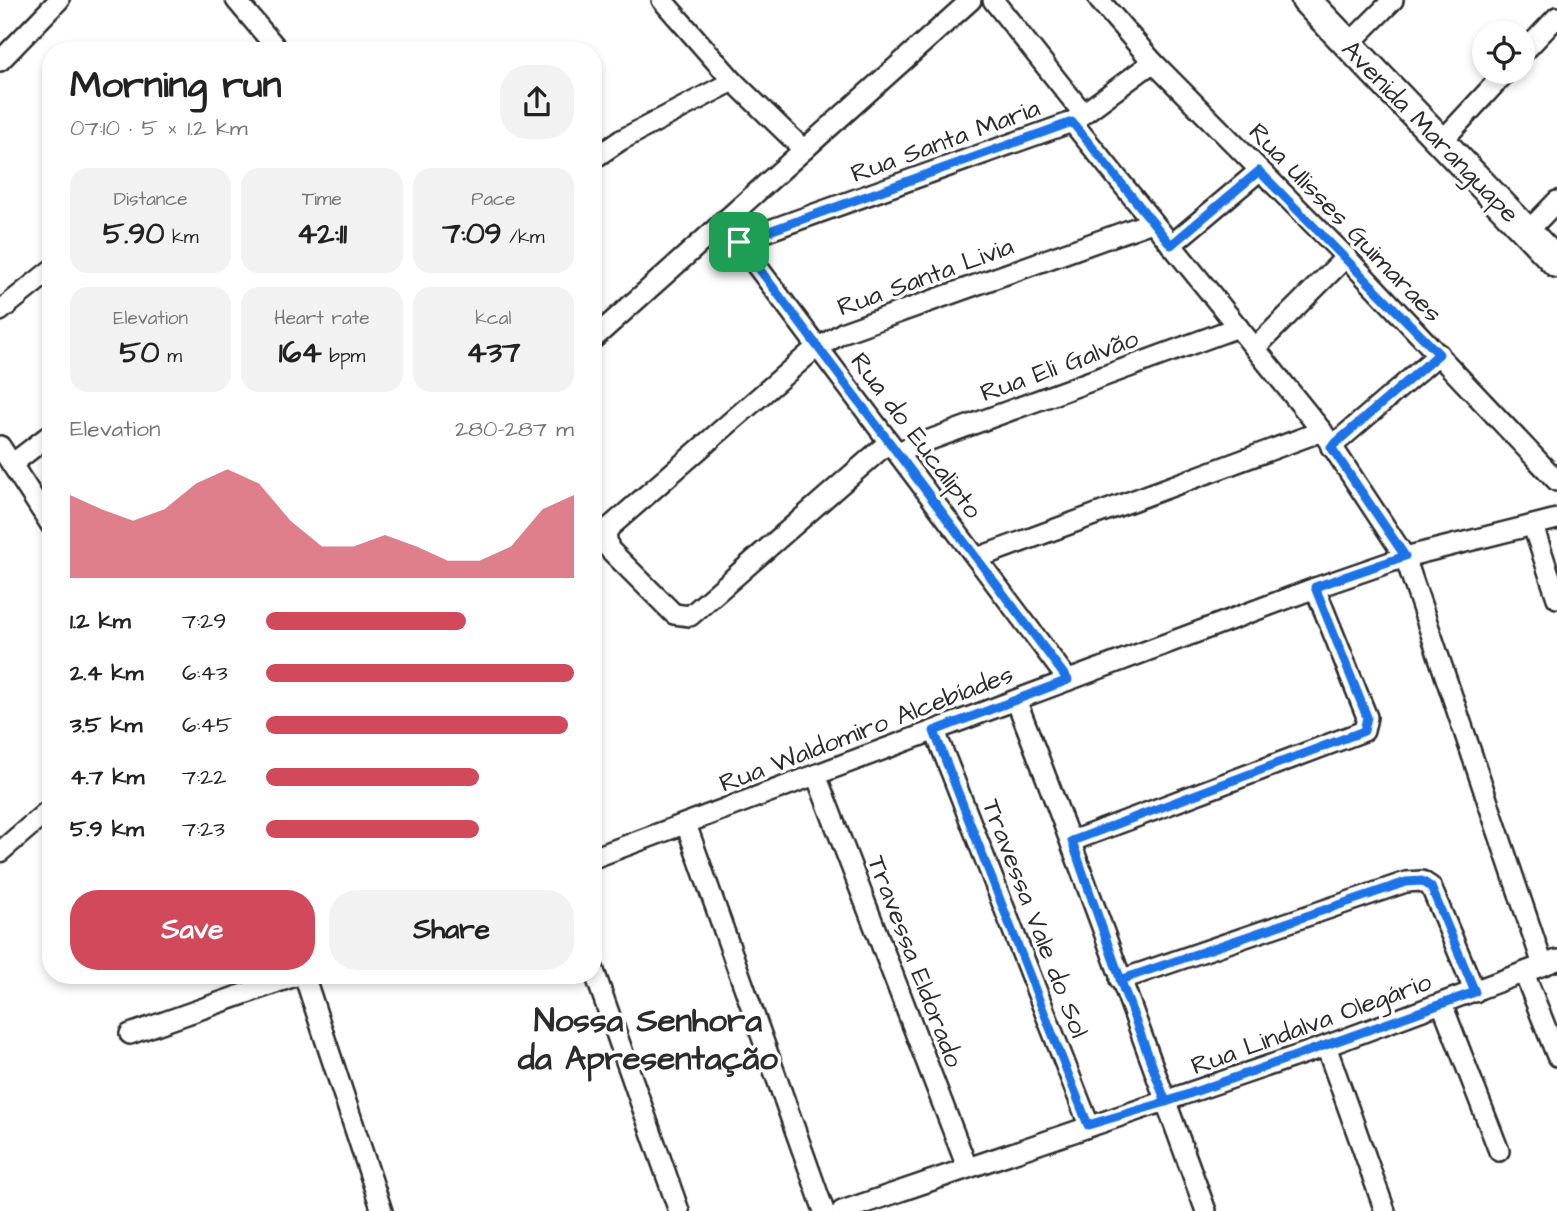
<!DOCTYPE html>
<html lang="en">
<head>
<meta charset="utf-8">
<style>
	:root { --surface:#fff; --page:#f2f2f2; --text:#222; --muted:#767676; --accent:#d1495b }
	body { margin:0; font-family:"Architects Daughter",sans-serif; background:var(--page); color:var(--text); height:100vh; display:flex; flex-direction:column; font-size:26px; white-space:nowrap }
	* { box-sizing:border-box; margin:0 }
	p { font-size:23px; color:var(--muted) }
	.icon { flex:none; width:38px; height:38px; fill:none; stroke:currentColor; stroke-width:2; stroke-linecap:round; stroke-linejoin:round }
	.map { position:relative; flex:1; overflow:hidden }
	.sheet { position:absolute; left:42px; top:42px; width:560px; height:942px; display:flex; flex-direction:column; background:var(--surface); border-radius:28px; box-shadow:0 4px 10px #0003 }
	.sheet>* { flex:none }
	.fabs { position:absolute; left:1472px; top:21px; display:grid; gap:14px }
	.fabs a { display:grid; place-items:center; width:63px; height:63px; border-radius:50%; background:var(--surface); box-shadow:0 4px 10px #0003; font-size:35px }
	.pin { position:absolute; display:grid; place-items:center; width:60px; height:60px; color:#fff; margin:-30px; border-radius:14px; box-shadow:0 4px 10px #0006 }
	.round { display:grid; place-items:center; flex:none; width:74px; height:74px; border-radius:28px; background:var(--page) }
	.summary { display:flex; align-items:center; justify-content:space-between; height:119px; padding:0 28px }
	h1 { font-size:38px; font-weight:700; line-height:52px }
	.figures { display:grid; grid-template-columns:repeat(3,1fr); gap:10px; height:119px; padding:7px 28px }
	.figures div { display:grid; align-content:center; border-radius:18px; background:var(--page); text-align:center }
	.figures b { font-size:30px; font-weight:700 }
	.figures small { font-size:19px; font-weight:400 }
	.figures p { font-size:19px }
	.chart { height:196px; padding:14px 28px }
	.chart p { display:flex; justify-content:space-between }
	.chart svg { width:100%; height:126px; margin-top:7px; fill:var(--accent); opacity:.7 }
	.action { display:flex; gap:14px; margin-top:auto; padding:14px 28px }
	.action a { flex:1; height:80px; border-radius:28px; background:var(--accent); color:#fff; font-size:28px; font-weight:700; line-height:80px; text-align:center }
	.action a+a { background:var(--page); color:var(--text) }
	ul { padding:0 28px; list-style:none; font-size:23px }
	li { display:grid; grid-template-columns:112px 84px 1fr; align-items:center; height:52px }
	li i { height:18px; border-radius:9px; background:var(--accent) }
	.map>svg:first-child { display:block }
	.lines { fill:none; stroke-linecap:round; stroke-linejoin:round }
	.street-casing { stroke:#2b2b2b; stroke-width:24 }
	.secondary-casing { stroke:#2b2b2b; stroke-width:33 }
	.street { stroke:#fff; stroke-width:19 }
	.secondary { stroke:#fff; stroke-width:28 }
	.route-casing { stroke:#fff; stroke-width:14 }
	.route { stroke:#1a73e8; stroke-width:9 }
	.labels { text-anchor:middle; stroke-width:7; stroke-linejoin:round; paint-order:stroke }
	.street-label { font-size:26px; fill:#2b2b2b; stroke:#fff }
	.district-label { font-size:33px; font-weight:bold; fill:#2b2b2b; stroke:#fff }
</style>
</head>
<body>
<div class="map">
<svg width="1557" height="1211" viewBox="0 0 1557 1211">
	<rect width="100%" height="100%" fill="#fff"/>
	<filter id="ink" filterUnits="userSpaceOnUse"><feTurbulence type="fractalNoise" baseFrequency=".0143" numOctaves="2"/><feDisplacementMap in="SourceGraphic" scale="14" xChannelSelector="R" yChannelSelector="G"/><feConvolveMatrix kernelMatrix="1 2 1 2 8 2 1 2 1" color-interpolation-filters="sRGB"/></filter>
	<g filter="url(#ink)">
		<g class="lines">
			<!-- street casing -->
			<g class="street-casing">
				<g id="street">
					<polyline points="236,0 279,51"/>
					<polyline points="662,0 733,81 804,150"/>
					<polyline points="993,0 1083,113"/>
					<polyline points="1099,0 1153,62 1346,257 1557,481"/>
					<polyline points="1349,44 1393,0"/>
					<polyline points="1522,54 1557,17"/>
					<polyline points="0,61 59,0"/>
					<polyline points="1072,122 1322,431 1405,557 1543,965"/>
					<polyline points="1442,141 1506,72"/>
					<polyline points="593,159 621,140 733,81"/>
					<polyline points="723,221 1068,680"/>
					<polyline points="1527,232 1557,201"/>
					<polyline points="739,241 1072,122 1153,62"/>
					<polyline points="1171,245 1259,171"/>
					<polyline points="0,311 51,270"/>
					<polyline points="593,339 971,0"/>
					<polyline points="1256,347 1346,257"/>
					<polyline points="889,442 690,616 674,614 609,549 606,534 610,527 811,352 844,332 1152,222"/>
					<polyline points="0,446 51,525"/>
					<polyline points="1331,447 1439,354"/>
					<polyline points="897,452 1238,327"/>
					<polyline points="12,464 51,434"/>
					<polyline points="1533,526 1557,598"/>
					<polyline points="977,558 1322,431"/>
					<path d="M 1016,700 C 1083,869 1143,1041 1206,1211"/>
					<polyline points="935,731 1089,1125"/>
					<polyline points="816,775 967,1167"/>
					<polyline points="686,824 824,1211"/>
					<polyline points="1072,841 1364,731 1367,717 1315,588"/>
					<polyline points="0,852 51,808"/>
					<polyline points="593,858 1315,588 1405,557 1557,519"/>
					<polyline points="593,968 679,1211"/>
					<polyline points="1524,973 1557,1056"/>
					<polyline points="304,975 382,1211"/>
					<polyline points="1120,980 1406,882 1422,881 1431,887 1475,992"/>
					<polyline points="1442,1004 1499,1151"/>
					<polyline points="130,1034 298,975"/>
					<polyline points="1326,1046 1385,1211"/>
					<polyline points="842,1211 1326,1046 1557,960"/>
				</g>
			</g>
			<!-- secondary casing -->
			<g class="secondary-casing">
				<polyline id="secondary" points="1306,0 1557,263"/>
			</g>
			<!-- street -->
			<use href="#street" class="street"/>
			<!-- secondary -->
			<use href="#secondary" class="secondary"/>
		</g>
	</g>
	<g class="lines" filter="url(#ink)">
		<!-- route casing -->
		<g class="route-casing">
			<path id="route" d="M 739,242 L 1068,680 L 934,731 L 1088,1125 L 1166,1102 L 1120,980 L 1406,882 L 1422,881 L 1431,887 L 1475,992 L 1166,1102 C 1133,1016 1102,929 1072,841 L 1364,731 L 1367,717 L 1315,587 L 1405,556 L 1331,447 L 1439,354 L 1259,171 L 1171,245 L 1072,122 L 739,242"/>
		</g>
		<!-- route -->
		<use href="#route" class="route"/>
	</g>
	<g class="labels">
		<!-- street labels -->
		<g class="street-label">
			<text transform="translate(1431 131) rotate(46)" y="9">Avenida Maranguape</text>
			<text transform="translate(945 140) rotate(-20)" y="9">Rua Santa Maria</text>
			<text transform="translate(1346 222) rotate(46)" y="9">Rua Ulisses Guimaraes</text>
			<text transform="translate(925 276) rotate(-20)" y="9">Rua Santa Livia</text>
			<text transform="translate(1059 365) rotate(-20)" y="9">Rua Eli Galvão</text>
			<text transform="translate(917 435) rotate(53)" y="9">Rua do Eucalipto</text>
			<text transform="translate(866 728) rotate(-21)" y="9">Rua Waldomiro Alcebíades</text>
			<text transform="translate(1036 918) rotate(69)" y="9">Travessa Vale do Sol</text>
			<text transform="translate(916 961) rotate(69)" y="9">Travessa Eldorado</text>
			<text transform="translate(1311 1023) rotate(-20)" y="9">Rua Lindalva Olegário</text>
		</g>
		<!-- district labels -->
		<g class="district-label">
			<text x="648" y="1031">Nossa Senhora<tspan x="648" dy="38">da Apresentação</tspan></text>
		</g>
	</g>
</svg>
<div class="fabs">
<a><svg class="icon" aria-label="locate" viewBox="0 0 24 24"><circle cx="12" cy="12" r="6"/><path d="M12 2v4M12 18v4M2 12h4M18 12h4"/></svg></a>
</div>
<div class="pin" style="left:739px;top:242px;background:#1e9e55"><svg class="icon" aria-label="arrive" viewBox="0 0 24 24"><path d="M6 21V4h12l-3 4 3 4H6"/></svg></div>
<section class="sheet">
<div class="summary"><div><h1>Morning run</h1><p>07:10 · 5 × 1.2 km</p></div><a class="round"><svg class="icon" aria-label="share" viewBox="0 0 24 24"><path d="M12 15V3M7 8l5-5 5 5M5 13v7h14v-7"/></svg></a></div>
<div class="figures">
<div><p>Distance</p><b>5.90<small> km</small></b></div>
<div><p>Time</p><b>42:11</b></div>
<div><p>Pace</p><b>7:09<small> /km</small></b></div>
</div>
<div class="figures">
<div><p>Elevation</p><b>50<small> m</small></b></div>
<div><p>Heart rate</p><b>164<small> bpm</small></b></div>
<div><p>kcal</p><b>437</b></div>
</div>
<div class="chart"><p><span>Elevation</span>280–287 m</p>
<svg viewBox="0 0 160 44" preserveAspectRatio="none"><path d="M0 44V15L10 20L20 24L30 20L40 11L50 6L60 11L70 24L80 33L90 33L100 29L110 33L120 38L130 38L140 33L150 20L160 15V44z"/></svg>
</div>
<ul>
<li><b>1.2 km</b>7:29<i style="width:65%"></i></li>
<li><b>2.4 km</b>6:43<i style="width:100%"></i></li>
<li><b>3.5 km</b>6:45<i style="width:98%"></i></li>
<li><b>4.7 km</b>7:22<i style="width:69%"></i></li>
<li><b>5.9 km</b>7:23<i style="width:69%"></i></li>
</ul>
<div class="action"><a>Save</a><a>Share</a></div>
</section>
</div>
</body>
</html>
